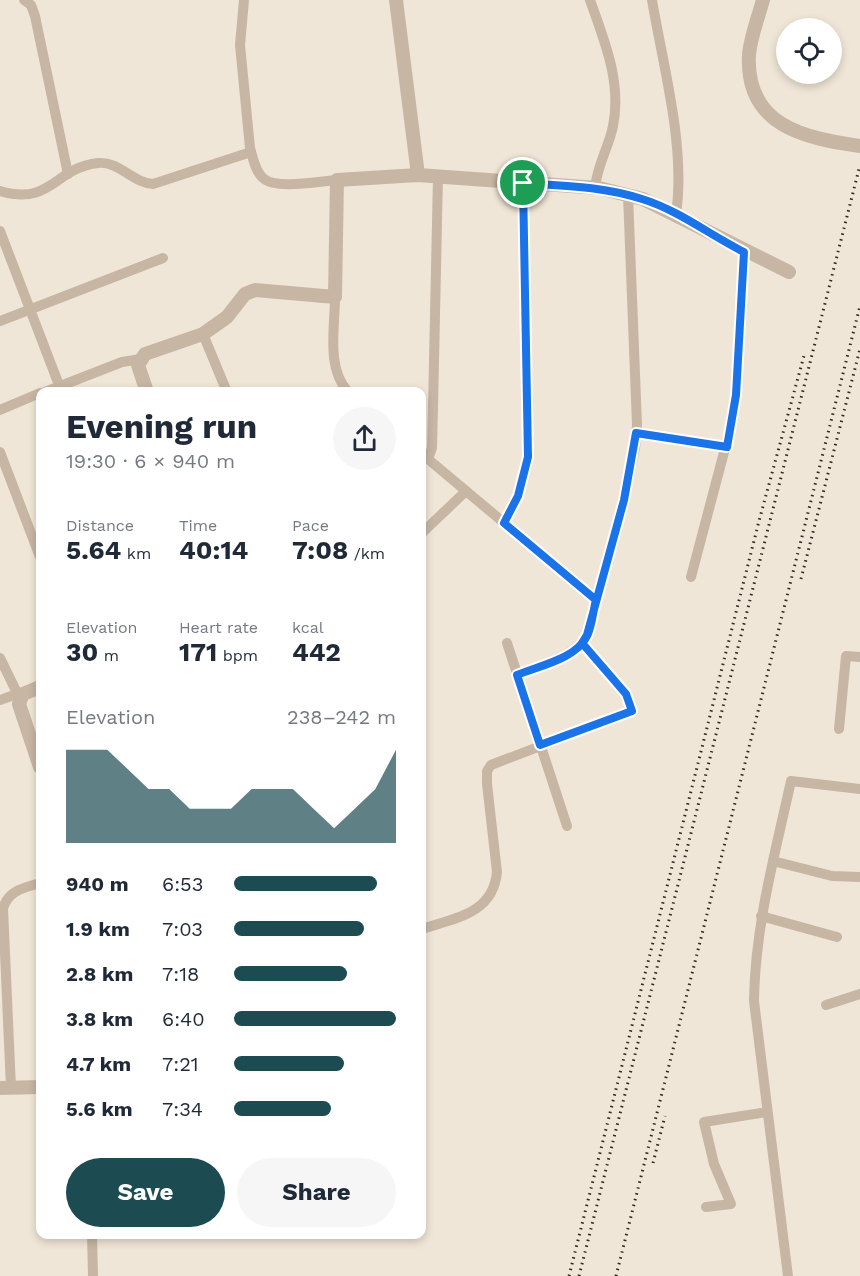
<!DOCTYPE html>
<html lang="en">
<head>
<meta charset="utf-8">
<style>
	:root { --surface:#fff; --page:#f6f6f7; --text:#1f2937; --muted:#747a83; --accent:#1c4b52 }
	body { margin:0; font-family:"Work Sans",sans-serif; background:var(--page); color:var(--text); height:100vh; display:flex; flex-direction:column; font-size:22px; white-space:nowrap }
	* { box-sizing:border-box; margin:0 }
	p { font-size:20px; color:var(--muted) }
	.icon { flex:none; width:33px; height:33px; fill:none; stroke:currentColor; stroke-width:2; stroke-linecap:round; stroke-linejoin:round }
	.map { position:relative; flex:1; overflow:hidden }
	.sheet { position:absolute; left:36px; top:387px; width:390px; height:852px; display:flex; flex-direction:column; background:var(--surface); border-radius:12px; box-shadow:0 3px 9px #0003 }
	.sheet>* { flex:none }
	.tools { position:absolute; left:776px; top:18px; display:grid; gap:12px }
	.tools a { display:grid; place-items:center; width:66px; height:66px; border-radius:50%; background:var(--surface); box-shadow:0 3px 9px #0003; font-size:30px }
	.pin { position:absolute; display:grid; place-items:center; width:51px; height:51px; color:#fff; margin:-26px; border:3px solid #fff; border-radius:50%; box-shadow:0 2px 6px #0007 }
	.round { display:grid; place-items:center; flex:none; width:63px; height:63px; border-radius:32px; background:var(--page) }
	.overview { display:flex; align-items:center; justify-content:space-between; height:102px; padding:0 30px }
	h1 { font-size:33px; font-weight:700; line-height:45px }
	.figures { display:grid; grid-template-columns:repeat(3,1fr); gap:9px; height:102px; padding:6px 30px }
	.figures div { display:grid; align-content:center }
	.figures b { font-size:26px; font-weight:700 }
	.figures small { font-size:16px; font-weight:400 }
	.figures p { font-size:16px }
	.chart { height:168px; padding:12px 30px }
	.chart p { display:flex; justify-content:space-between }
	.chart svg { width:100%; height:108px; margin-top:6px; fill:var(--accent); opacity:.7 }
	.primary-button { display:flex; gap:12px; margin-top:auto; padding:12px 30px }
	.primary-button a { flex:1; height:69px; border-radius:36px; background:var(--accent); color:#fff; font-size:24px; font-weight:700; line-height:69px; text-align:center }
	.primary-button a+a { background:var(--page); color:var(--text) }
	ul { padding:0 30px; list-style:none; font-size:20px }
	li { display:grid; grid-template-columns:96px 72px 1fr; align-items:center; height:45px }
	li i { height:15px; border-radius:8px; background:var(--accent) }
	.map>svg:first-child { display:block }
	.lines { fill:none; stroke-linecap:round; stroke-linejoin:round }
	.minor { stroke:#c7b6a4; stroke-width:10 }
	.tertiary { stroke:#c7b6a4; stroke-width:14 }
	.rail { stroke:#322a25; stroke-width:3; stroke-dasharray:1.5 4.5; stroke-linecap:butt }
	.route-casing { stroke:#fff; stroke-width:12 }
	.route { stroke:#1a73e8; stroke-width:8 }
</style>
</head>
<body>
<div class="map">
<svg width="860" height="1276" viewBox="0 0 860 1276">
	<rect width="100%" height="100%" fill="#f0e6d7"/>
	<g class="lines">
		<!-- minor -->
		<g class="minor">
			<polyline points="24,0 31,5 35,16 68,174"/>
			<path d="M 244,0 L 240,45 L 250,148 C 253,158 255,171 263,178 C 275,190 320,181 337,180"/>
			<path d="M 590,0 C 604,40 622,82 613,126 C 609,147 597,165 595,188"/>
			<path d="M 652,0 C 663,66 686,147 676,214"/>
			<path d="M 0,191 C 52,206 54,168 98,163 C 119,161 133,183 153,184 L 251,152"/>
			<polyline points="0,231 59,385"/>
			<path d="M 335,297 C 335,327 326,368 348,392"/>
			<polyline points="0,321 163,258"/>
			<polyline points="203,334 227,392"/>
			<polyline points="45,392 122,362 141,359"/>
			<polyline points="0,410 40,393"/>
			<polyline points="636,433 727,447"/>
			<polyline points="0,452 40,557"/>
			<polyline points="422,454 596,600"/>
			<polyline points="428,459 432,448 433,408 438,176"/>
			<polyline points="504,523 518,497 528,457 523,183"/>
			<polyline points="422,533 466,491"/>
			<polyline points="691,577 732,422 736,395 744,252"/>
			<polyline points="507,643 567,826"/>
			<polyline points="0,658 20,699"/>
			<path d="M 517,675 C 541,665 573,658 587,635 L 624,500 L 635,448 L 637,425 L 628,195"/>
			<polyline points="0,700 17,694"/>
			<polyline points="839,729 846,656 860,657"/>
			<polyline points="773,861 832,876 860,877"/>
			<polyline points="761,916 837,937"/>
			<path d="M 422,929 C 455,918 493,914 497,872 L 487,784 L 487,771 L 491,765 L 632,711 L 626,694 L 583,643"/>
			<polyline points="826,1005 860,994"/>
			<path d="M 11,1088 L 3,908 C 9,890 24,888 40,883"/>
			<polyline points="706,1207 731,1204 714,1164 704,1122 767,1112"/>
			<polyline points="92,1234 93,1276"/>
			<path d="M 788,1276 L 754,1001 C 755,926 775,854 791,781 L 860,789"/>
		</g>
		<!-- tertiary -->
		<g class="tertiary">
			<polyline points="396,0 418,175"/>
			<path d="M 763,0 C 758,18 751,36 749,54 C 745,126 804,138 860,146"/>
			<polyline points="147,392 138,365 145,354 203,334 227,317 245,294 255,290 335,297 337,180 418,175 599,188 643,199 789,272"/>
			<polyline points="40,687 23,694 19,704 40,767"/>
			<polyline points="0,1088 40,1087"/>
		</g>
		<!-- rail -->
		<g class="rail">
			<polyline points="801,579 860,349"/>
			<polyline points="653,1163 665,1116"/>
			<polyline points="569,1276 759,521 805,352"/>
			<polyline points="579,1276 860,165"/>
			<polyline points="616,1276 860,306"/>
		</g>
	</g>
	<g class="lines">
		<!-- route casing -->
		<g class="route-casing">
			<path id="route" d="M 523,183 L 528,457 L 518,496 L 504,523 L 596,600 C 593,611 592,626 587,636 C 576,659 538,666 517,675 L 540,745 L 632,711 L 626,694 L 582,643 L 587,635 L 624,500 L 636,433 L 727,447 L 736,395 L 744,252 C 710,235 678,210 642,199 C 602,186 564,186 523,183"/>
		</g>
		<!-- route -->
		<use href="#route" class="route"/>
	</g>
</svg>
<div class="tools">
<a><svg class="icon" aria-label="locate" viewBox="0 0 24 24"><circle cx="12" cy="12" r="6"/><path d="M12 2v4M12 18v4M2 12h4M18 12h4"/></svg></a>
</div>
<div class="pin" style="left:523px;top:183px;background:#1e9e55"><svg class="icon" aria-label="arrive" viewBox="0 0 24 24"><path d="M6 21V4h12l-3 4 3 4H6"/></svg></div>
<section class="sheet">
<div class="overview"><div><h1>Evening run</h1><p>19:30 · 6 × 940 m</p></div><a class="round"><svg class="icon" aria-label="share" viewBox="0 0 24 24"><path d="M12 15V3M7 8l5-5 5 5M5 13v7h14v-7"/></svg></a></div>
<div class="figures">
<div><p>Distance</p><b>5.64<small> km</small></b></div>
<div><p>Time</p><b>40:14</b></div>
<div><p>Pace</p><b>7:08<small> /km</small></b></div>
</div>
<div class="figures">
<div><p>Elevation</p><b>30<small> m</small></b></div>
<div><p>Heart rate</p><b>171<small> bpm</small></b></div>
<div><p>kcal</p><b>442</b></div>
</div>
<div class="chart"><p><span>Elevation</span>238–242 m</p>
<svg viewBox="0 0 160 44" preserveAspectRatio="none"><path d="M0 44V6L10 6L20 6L30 14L40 22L50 22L60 30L70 30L80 30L90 22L100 22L110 22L120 30L130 38L140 30L150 22L160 6V44z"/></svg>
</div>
<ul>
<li><b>940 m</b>6:53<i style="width:88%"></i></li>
<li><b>1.9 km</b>7:03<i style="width:80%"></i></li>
<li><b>2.8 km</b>7:18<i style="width:70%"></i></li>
<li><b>3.8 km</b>6:40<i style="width:100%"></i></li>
<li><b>4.7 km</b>7:21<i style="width:68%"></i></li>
<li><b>5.6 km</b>7:34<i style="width:60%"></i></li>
</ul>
<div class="primary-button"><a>Save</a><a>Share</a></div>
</section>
</div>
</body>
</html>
